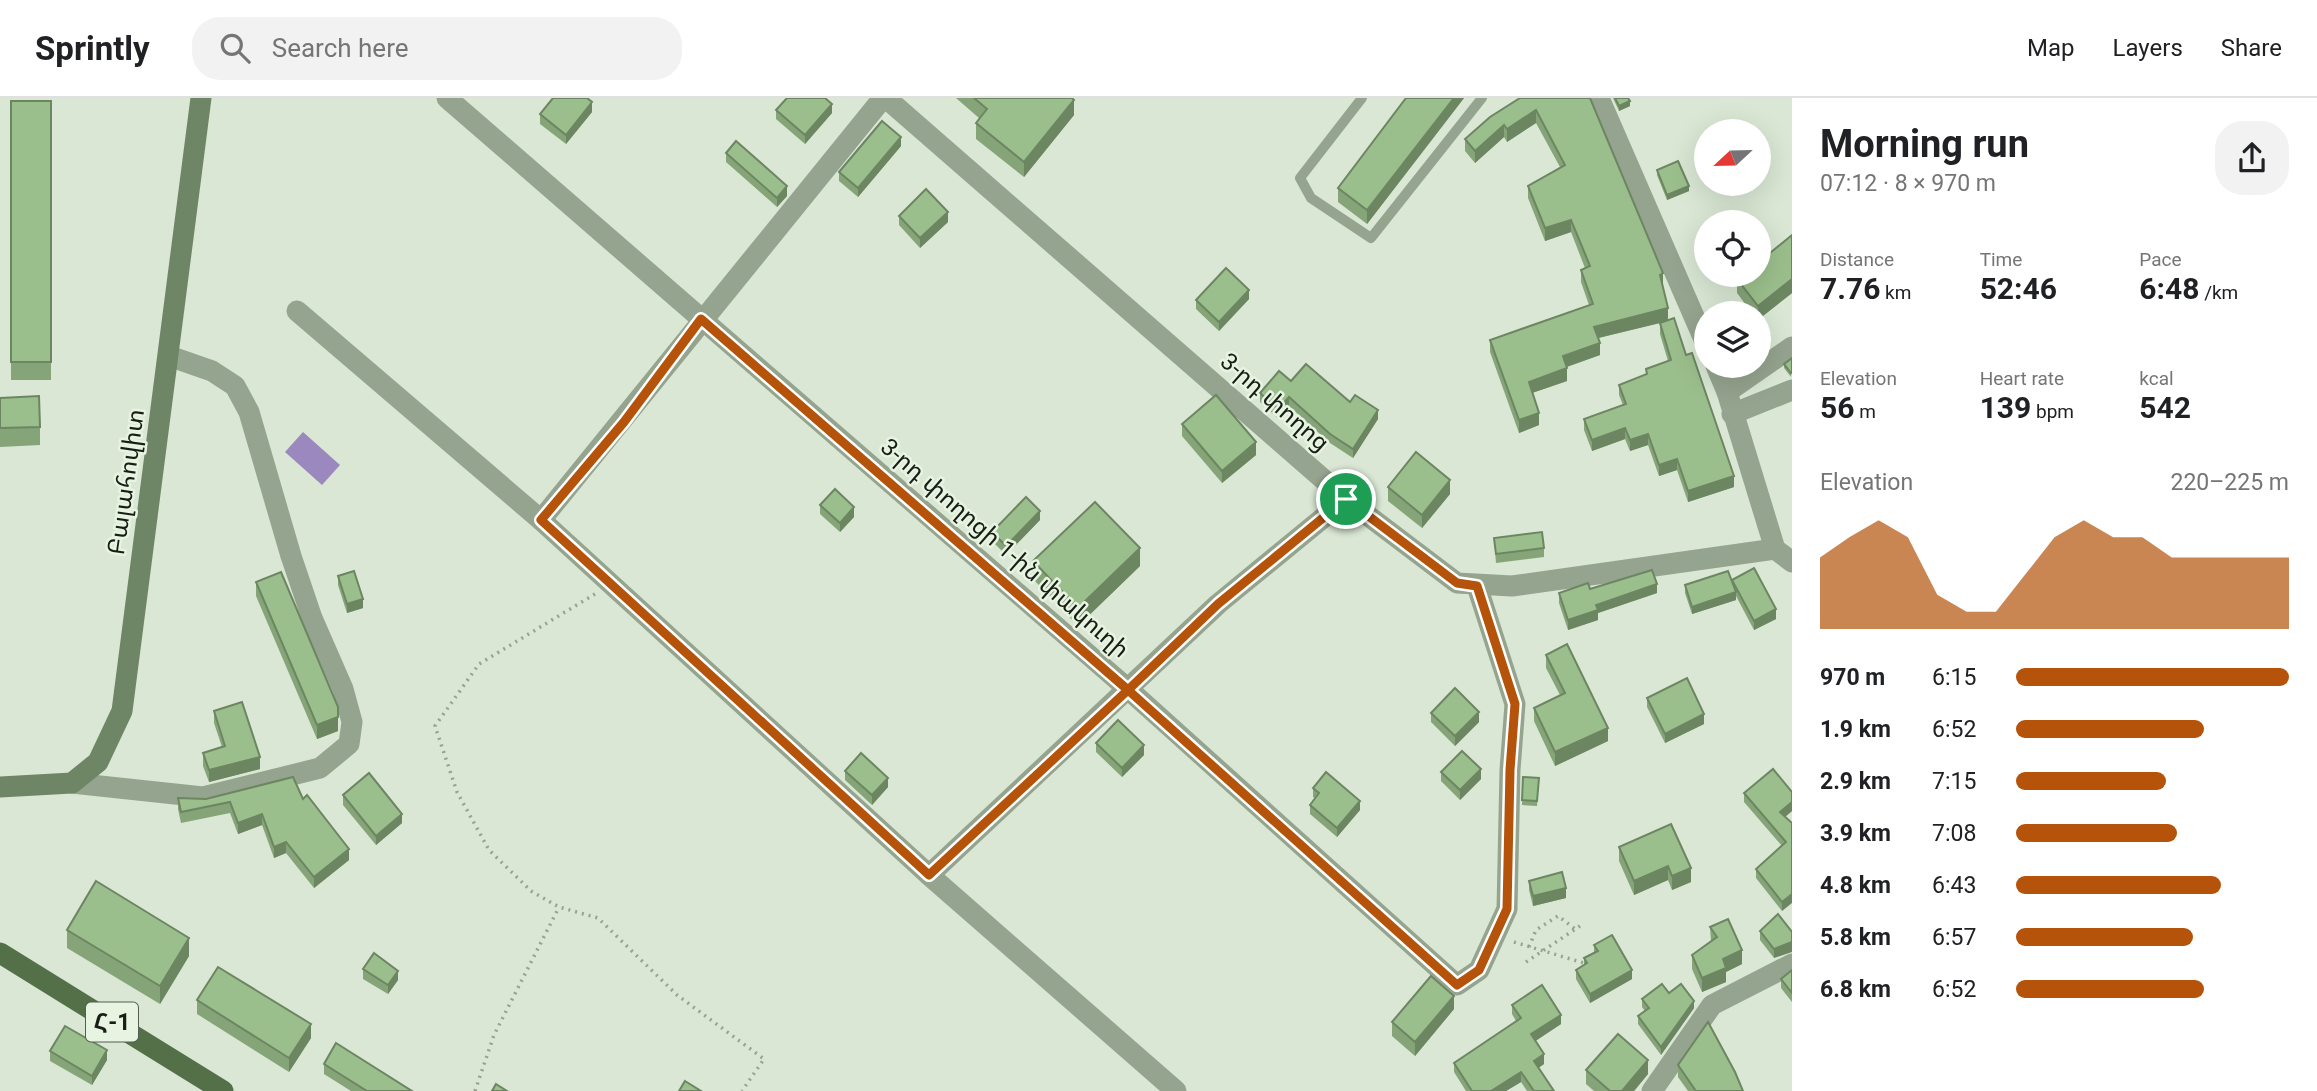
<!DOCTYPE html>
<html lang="en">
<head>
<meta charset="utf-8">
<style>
	:root { --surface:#fff; --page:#f2f2f2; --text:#202124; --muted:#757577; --line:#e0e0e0; --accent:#b45309 }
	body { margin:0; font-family:Roboto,"Noto Sans Armenian",sans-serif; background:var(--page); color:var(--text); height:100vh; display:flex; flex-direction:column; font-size:26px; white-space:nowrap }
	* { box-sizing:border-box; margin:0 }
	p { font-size:23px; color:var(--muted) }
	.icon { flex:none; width:38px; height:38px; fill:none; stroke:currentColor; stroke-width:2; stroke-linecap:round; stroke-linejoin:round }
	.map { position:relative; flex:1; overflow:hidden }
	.side { display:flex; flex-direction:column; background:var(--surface); width:525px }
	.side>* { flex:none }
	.needle { width:46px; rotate:248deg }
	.tools { position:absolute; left:1694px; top:21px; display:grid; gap:14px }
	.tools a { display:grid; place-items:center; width:77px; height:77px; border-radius:50%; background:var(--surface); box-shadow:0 7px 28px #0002; font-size:35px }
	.pin { position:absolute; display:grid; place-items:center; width:60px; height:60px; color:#fff; margin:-30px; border:4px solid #fff; border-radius:50%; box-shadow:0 2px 7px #0007 }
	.round { display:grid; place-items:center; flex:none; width:74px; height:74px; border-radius:28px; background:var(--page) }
	.overview { display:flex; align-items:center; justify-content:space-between; height:119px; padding:0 28px }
	h1 { font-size:38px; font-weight:700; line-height:52px }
	.stats { display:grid; grid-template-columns:repeat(3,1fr); gap:10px; height:119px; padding:7px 28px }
	.stats div { display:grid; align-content:center }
	.stats b { font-size:30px; font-weight:700 }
	.stats small { font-size:19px; font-weight:400 }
	.stats p { font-size:19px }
	.chart { height:196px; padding:14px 28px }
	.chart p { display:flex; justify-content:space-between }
	.chart svg { width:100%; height:126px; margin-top:7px; fill:var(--accent); opacity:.7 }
	ul { padding:0 28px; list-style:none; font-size:23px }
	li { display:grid; grid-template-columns:112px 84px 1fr; align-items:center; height:52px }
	li i { height:18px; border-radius:9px; background:var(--accent) }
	header { display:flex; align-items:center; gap:42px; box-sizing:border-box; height:98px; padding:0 35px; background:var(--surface); border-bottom:2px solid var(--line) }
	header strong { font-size:33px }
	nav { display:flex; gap:38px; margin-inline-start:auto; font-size:24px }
	.search { width:490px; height:63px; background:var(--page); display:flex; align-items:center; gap:18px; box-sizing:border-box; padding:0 24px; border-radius:28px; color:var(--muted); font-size:26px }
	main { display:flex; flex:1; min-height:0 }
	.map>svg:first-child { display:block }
	.water { fill:#9a88be }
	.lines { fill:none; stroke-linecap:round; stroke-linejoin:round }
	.path { stroke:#97a293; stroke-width:3.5; stroke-dasharray:2 5; stroke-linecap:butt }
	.lane { stroke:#95a48e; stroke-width:10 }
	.street { stroke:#95a48e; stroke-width:21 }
	.secondary { stroke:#6f8666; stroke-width:21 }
	.primary { stroke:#547048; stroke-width:21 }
	.wall { fill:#85a478 }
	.shaded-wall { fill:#6c8662 }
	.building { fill:#9bbf8c; stroke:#6c8662; stroke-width:2 }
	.route-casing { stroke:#fff; stroke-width:14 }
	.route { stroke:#b45309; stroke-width:9 }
	.labels { text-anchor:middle; stroke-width:5; stroke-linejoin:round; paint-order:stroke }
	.shield { fill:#e7f4e1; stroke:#565e53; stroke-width:2 }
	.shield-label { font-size:23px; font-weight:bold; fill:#181d16 }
	.street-label { font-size:24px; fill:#181d16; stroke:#e7f4e1 }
</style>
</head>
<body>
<header>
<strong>Sprintly</strong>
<div class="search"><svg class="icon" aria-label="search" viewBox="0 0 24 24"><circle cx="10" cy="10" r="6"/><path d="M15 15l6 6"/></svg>Search here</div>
<nav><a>Map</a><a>Layers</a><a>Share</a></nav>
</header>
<main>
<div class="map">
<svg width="1792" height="993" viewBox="0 0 1792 993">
	<rect width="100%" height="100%" fill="#d9e7d4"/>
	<!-- water -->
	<polygon class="water" points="303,334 340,367 322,387 285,354"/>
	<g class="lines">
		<!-- path -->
		<g class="path">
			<polyline points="595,496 479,566 435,628 457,694 489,752 531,793 559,809 598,820 677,897 764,961 742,993"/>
			<polyline points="1514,844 1587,866"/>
			<polyline points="1529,849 1536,832 1558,818 1575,831"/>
			<polyline points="1526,864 1580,828"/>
			<polyline points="475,993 494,937 559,809"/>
		</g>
		<!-- lane -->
		<polyline class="lane" points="1362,0 1300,80 1311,100 1371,140 1482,0"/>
		<!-- street -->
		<g class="street">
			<polyline points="447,0 1128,591 1457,887 1479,872 1507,811 1510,672 1515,606 1477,488"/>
			<polyline points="886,0 1346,401 1457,485 1512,488 1775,451"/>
			<polyline points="1599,0 1706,246"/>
			<polyline points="297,213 541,422 929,777 1176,993"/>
			<polyline points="1716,268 1727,294 1775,451 1792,464"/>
			<polyline points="1727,294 1792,249"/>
			<polyline points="1732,316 1792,292"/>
			<polyline points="541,422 883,0"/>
			<polyline points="72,685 203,699 320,670 349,646 352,624 343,591 312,520 291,458 249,314 235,288 212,273 169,258"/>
			<polyline points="929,777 1218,506 1346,401"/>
			<polyline points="1652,993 1712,907 1792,866"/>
		</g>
		<!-- secondary -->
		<polyline class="secondary" points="0,689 72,685 98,664 122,613 201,0"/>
		<!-- primary -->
		<polyline class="primary" points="0,855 223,993"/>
	</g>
	<!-- wall -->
	<g class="wall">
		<polygon points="956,0 1072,0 1074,17 1024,79 976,41 976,25 979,20"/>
		<polygon points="1406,0 1464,0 1367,126 1338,104 1338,90"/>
		<polygon points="1590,0 1663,188 1662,188 1668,222 1686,257 1734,389 1688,404 1677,372 1659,378 1648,347 1630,353 1625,341 1592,353 1584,332 1584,321 1623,307 1619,297 1619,287 1646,277 1646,271 1668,263 1660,236 1660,225 1598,240 1600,257 1567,269 1567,283 1532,295 1539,327 1519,335 1490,254 1490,242 1589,207 1581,184 1581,172 1585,170 1571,134 1545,143 1528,100 1528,88 1560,69 1536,25 1507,44 1504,39 1475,65 1465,53 1465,41 1490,19"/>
		<polygon points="1613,0 1628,0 1630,8 1619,13"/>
		<rect x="11" y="3" width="40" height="279"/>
		<polygon points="776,12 832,15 805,46 776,21"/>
		<polygon points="592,14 566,46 540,26 540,16"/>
		<polygon points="901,48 858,99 839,83 839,74"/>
		<polygon points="726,55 787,98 777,109 726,64"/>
		<polygon points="1657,72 1689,93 1667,102 1657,77"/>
		<polygon points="899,118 948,124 920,150 899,127"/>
		<polygon points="1792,137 1792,195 1759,221 1759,215 1752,215 1737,195 1737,181"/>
		<polygon points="1249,201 1219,233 1196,211 1196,202"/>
		<polygon points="1792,260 1791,279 1784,270 1784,266"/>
		<polygon points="1291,283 1350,304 1378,321 1353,360 1330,345 1289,308 1278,320 1260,304 1260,295"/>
		<polygon points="0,300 40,329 40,347 0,349"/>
		<polygon points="1182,326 1256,357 1222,385 1182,338"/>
		<polygon points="1388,389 1450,396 1422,430 1388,403"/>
		<polygon points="820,407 854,419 840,434 820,416"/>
		<polygon points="1040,422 1006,457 992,443 992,434"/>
		<polygon points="1494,440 1544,450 1544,459 1496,465"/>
		<polygon points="1033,463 1140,468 1078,528 1033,481"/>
		<polygon points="338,478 363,510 347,515 338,487"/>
		<polygon points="1732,482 1776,521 1754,532 1736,498 1736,502 1692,516 1685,495 1685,487 1732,485"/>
		<polygon points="256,484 338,623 338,633 317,641 256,498"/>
		<polygon points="1590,491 1657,495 1598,515 1598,522 1568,532 1559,505 1559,495"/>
		<polygon points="1546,557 1608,643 1555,668 1534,623 1534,610 1560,597 1546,570"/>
		<polygon points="1647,600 1704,626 1665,645 1647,609"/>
		<polygon points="214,613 260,671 209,684 203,668 203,655 222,649 214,625"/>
		<polygon points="1431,615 1479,624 1455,648 1431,624"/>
		<polygon points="1096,645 1144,657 1122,679 1096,654"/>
		<polygon points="845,673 888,689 872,707 845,682"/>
		<polygon points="1441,674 1481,681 1460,702 1441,683"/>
		<polygon points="1523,679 1539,680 1537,708 1522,707"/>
		<polygon points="1313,690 1360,712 1337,739 1310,716 1310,707 1315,700 1313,699"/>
		<polygon points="1792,694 1792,713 1785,719 1792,725 1782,813 1756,780 1756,771 1782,748 1744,704 1744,695"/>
		<polygon points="343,697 402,725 376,747 343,707"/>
		<polygon points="178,700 303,701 349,762 314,790 286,755 274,760 262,727 238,736 230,715 181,725 178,711"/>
		<polygon points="1671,726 1691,784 1672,792 1668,782 1634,797 1619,763 1619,749"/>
		<polygon points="1529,783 1566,800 1533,808 1529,792"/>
		<polygon points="1710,829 1742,866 1726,874 1726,884 1702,894 1692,871 1692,857 1711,843"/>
		<polygon points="67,832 189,858 160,906 67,850"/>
		<polygon points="1760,833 1792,834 1774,860 1760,842"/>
		<polygon points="1594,847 1632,881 1590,905 1576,881 1576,872 1584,867 1584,860 1594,854"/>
		<polygon points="363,871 398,882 388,896 363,881"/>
		<polygon points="1792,872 1792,904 1781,890 1781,881"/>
		<polygon points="1642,901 1694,910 1661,957 1638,926 1638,918 1645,913 1642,909"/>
		<polygon points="197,902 311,940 289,974 197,916"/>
		<polygon points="1512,907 1561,926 1535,943 1544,966 1538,970 1554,993 1527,993 1521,984 1506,993 1466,993 1454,974 1454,965 1516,923 1512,916"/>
		<polygon points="1454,911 1415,958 1392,938 1392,924"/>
		<polygon points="50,953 107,962 92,987 50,963"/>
		<polygon points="324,966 412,993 351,993 324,976"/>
		<polygon points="1678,967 1743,993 1688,993 1678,979"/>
		<polygon points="1586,972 1648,976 1634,993 1594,993 1586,986"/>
	</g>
	<!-- shaded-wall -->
	<g class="shaded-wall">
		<polygon points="1454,0 1464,0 1367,126 1367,112"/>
		<polygon points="1074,2 1074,17 1024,79 1024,64"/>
		<polygon points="1630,3 1630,8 1619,13 1619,8"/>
		<polygon points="592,4 592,14 566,46 566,37"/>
		<polygon points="832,6 832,15 805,46 805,37"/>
		<polygon points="1536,12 1536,25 1507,44 1507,31"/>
		<polygon points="1504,27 1504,39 1475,65 1475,53"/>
		<polygon points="901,39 901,48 858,99 858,90"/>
		<polygon points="787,88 787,98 777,109 777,100"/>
		<polygon points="1689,88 1689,93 1667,102 1667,97"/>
		<polygon points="948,114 948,124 920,150 920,140"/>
		<polygon points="1571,122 1571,134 1545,143 1545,130"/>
		<polygon points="1663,175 1663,188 1660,189 1660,177"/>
		<polygon points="1792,181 1792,195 1759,221 1758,208"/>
		<polygon points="1249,192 1249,201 1219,233 1219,224"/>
		<polygon points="1668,210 1668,223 1594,241 1594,229"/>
		<polygon points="1600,245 1600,257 1563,270 1563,258"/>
		<polygon points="1567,270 1567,283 1529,296 1529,284"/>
		<polygon points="1289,299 1289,308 1278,320 1278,311"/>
		<polygon points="1378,312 1378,321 1353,360 1353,351"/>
		<polygon points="1539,315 1539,327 1519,335 1519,322"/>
		<polygon points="1625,330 1625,341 1592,353 1592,342"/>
		<polygon points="1648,336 1648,347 1630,353 1630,342"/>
		<polygon points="1256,344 1256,357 1222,385 1222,373"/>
		<polygon points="1677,361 1677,372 1659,378 1659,367"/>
		<polygon points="1734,378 1734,389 1688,404 1688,393"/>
		<polygon points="1450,382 1450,396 1422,430 1422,417"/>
		<polygon points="854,409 854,419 840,434 840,425"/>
		<polygon points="1040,413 1040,422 1006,457 1006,448"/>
		<polygon points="1140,450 1140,468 1078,528 1078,510"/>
		<polygon points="1657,486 1657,495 1598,515 1598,522 1568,532 1568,522 1596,507"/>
		<polygon points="1736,494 1736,502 1692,516 1692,509"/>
		<polygon points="363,501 363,510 347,515 347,506"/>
		<polygon points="1776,511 1776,521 1754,532 1754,523"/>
		<polygon points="338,609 338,633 317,641 317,627"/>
		<polygon points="1479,614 1479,624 1455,648 1455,638"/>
		<polygon points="1704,616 1704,626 1665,645 1665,636"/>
		<polygon points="1608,630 1608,643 1555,668 1555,654"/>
		<polygon points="1144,647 1144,657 1122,679 1122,670"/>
		<polygon points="260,659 260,671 209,684 209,672"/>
		<polygon points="1481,671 1481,681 1460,702 1460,692"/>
		<polygon points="888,680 888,689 872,707 872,697"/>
		<polygon points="1360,703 1360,712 1337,739 1337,730"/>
		<polygon points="1792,704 1792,713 1780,723 1780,714"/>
		<polygon points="262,716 262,727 238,736 238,725"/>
		<polygon points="402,716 402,725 376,747 376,738"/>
		<polygon points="286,744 286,755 274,760 274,749"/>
		<polygon points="349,751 349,762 314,790 314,779"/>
		<polygon points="1668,768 1668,782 1634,797 1634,783"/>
		<polygon points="1691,770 1691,784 1672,792 1672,778"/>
		<polygon points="1566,790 1566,800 1533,808 1533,798"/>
		<polygon points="1792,796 1792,805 1782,813 1782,804"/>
		<polygon points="189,840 189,858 160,906 160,888"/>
		<polygon points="1792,844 1792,854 1774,860 1774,851"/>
		<polygon points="1742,852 1742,866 1726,874 1726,884 1702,894 1702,880 1723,861"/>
		<polygon points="1632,872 1632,881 1590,905 1590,896"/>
		<polygon points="398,873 398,882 388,896 388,887"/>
		<polygon points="1454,898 1454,911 1415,958 1415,944"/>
		<polygon points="1694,903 1694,910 1661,957 1661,949"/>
		<polygon points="1561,917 1561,926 1531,946 1531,936"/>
		<polygon points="311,926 311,940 289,974 289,960"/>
		<polygon points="107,952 107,962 92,987 92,978"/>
		<polygon points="1544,956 1544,966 1534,973 1534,963"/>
		<polygon points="1648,962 1648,976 1634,993 1622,993"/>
		<polygon points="1521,974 1521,984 1506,993 1491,993"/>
	</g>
	<!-- building -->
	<g class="building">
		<polygon points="553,0 587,0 592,4 566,37 540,16"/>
		<polygon points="787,0 825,0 832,6 805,37 776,12"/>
		<polygon points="974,0 1072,0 1074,2 1024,64 976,25 987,11"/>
		<polygon points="1406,0 1454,0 1367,112 1338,90"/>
		<polygon points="1520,0 1590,0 1663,175 1660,177 1668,210 1594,229 1600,245 1563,258 1567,270 1529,284 1539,315 1519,322 1490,242 1593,206 1581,172 1590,168 1571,122 1545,130 1528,88 1565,67 1536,12 1507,31 1504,27 1475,53 1465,41 1490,19"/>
		<polygon points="1615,0 1628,0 1630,3 1619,8"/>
		<rect x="11" y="3" width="40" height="261"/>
		<polygon points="882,23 901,39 858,90 839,74"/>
		<polygon points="736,43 787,88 777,100 726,55"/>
		<polygon points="1678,63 1689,88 1667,97 1657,72"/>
		<polygon points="926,91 948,114 920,140 899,118"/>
		<polygon points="1792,137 1792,181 1758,208 1737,181 1742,177 1759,177 1759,164"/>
		<polygon points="1226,170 1249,192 1219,224 1196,202"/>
		<polygon points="1674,220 1686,257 1692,255 1734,378 1688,393 1677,361 1659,367 1648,336 1630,342 1625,330 1592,342 1584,321 1626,306 1619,287 1647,276 1646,271 1671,262 1660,225"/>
		<polygon points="1792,260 1792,274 1791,275 1784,266"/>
		<polygon points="1306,266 1350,304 1355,297 1378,312 1353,351 1330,336 1289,299 1278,311 1260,295 1279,273 1291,283"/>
		<polygon points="1216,297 1256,344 1222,373 1182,326"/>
		<polygon points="39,298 40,329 0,330 0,300"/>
		<polygon points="1416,354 1450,382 1422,417 1388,389"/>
		<polygon points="835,391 854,409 840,425 820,407"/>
		<polygon points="1026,399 1040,413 1006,448 992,434"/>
		<polygon points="1095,404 1140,450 1078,510 1033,463"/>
		<polygon points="1542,434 1544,450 1496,456 1494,440"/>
		<polygon points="1754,470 1776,511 1754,523 1732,482"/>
		<polygon points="1652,472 1657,486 1596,507 1598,512 1568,522 1559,495 1588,485 1590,491"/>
		<polygon points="354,473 363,501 347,506 338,478"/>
		<polygon points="1728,473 1736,494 1692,509 1685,487"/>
		<polygon points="281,474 338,609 338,619 317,627 256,484"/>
		<polygon points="1567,546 1608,630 1555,654 1534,610 1565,595 1546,557"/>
		<polygon points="1687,580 1704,616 1665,636 1647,600"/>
		<polygon points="1455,590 1479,614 1455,638 1431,615"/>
		<polygon points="242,604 260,659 209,672 203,655 225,648 214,613"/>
		<polygon points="1118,622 1144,647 1122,670 1096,645"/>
		<polygon points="1462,653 1481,671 1460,692 1441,674"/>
		<polygon points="861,655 888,680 872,697 845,673"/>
		<polygon points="1773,671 1792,694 1792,704 1780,714 1792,725 1792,796 1782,804 1756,771 1786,744 1744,695"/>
		<polygon points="1326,674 1360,703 1337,730 1310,707 1319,695 1313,690"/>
		<polygon points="369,675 402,716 376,738 343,697"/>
		<polygon points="293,679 303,701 307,697 349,751 314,779 286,744 274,749 262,716 238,725 230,704 181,714 178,700 206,701"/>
		<polygon points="1523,679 1539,680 1537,703 1522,702"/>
		<polygon points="1671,726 1691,770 1672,778 1668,768 1634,783 1619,749"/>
		<polygon points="1562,774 1566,790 1533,798 1529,783"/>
		<polygon points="96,783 189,840 160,888 67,832"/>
		<polygon points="1778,816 1792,834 1792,844 1774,851 1760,833"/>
		<polygon points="1728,821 1742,852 1723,861 1726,870 1702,880 1692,857 1717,839 1710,829"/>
		<polygon points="1612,837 1632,872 1590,896 1576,872 1587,865 1584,860 1598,853 1594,847"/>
		<polygon points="374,855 398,873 388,887 363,871"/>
		<polygon points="218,869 311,926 289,960 197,902"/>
		<polygon points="1792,872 1792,895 1781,881"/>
		<polygon points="1431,878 1454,898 1415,944 1392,924"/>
		<polygon points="1662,886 1669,895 1681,886 1694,903 1661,949 1638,918 1649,910 1642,901"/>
		<polygon points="1542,887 1561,917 1531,936 1544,956 1534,963 1554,993 1534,993 1521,974 1491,993 1472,993 1454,965 1521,920 1512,907"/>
		<polygon points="1708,924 1735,974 1743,993 1696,993 1678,967"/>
		<polygon points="65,928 107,952 92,978 50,953"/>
		<polygon points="1618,936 1648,962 1622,993 1610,993 1586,972"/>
		<polygon points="336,945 412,993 367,993 324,966"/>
		<polygon points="685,983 701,993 679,993"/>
		<polygon points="496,986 507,993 492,993"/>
	</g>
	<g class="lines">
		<!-- route casing -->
		<g class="route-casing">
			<polyline id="route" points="1346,401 1218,506 1128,592 701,221 624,324 541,422 929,777 1128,592 1457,887 1479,872 1507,811 1510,672 1515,606 1477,488 1457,485 1346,401"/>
		</g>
		<!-- route -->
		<use href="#route" class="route"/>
	</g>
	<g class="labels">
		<!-- shield labels -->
		<rect class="shield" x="86" y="904.5" width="52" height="39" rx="5"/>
		<g class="shield-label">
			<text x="112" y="932">Հ-1</text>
		</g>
		<!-- street labels -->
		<g class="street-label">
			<text transform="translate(1275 304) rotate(41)" y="8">3-րդ փողոց</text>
			<text transform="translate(126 384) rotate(-82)" y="8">Բալահովիտ</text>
			<text transform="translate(1005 450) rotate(41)" y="8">3-րդ փողոցի 1-ին փակուղի</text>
		</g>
	</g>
</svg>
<div class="tools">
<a><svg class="needle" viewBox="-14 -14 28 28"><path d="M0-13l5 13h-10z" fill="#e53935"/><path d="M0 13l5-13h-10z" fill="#757577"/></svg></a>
<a><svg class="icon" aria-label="locate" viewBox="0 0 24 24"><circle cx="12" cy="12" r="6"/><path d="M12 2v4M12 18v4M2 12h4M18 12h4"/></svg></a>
<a><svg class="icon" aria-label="layers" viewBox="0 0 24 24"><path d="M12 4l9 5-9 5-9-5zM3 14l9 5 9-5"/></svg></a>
</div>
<div class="pin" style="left:1346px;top:401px;background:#1e9e55"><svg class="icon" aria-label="arrive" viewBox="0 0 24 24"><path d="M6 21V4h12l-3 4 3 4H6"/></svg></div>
</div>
<section class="side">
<div class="overview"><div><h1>Morning run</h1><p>07:12 · 8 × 970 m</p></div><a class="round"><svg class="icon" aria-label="share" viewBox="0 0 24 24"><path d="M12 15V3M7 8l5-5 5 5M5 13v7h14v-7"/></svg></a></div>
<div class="stats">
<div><p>Distance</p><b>7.76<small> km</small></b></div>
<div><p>Time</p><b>52:46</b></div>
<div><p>Pace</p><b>6:48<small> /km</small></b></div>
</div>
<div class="stats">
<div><p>Elevation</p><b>56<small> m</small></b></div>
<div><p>Heart rate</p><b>139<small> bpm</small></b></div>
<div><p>kcal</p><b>542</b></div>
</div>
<div class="chart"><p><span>Elevation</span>220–225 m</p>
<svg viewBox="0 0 160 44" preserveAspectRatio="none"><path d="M0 44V19L10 12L20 6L30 12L40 32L50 38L60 38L70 25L80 12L90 6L100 12L110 12L120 19L130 19L140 19L150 19L160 19V44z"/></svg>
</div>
<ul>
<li><b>970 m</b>6:15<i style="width:100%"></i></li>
<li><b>1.9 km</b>6:52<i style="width:69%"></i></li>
<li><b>2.9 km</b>7:15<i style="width:55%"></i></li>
<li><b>3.9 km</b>7:08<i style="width:59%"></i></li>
<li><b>4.8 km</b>6:43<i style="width:75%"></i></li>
<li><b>5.8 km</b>6:57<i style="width:65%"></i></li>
<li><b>6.8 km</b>6:52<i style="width:69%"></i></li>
</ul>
</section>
</main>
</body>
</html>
